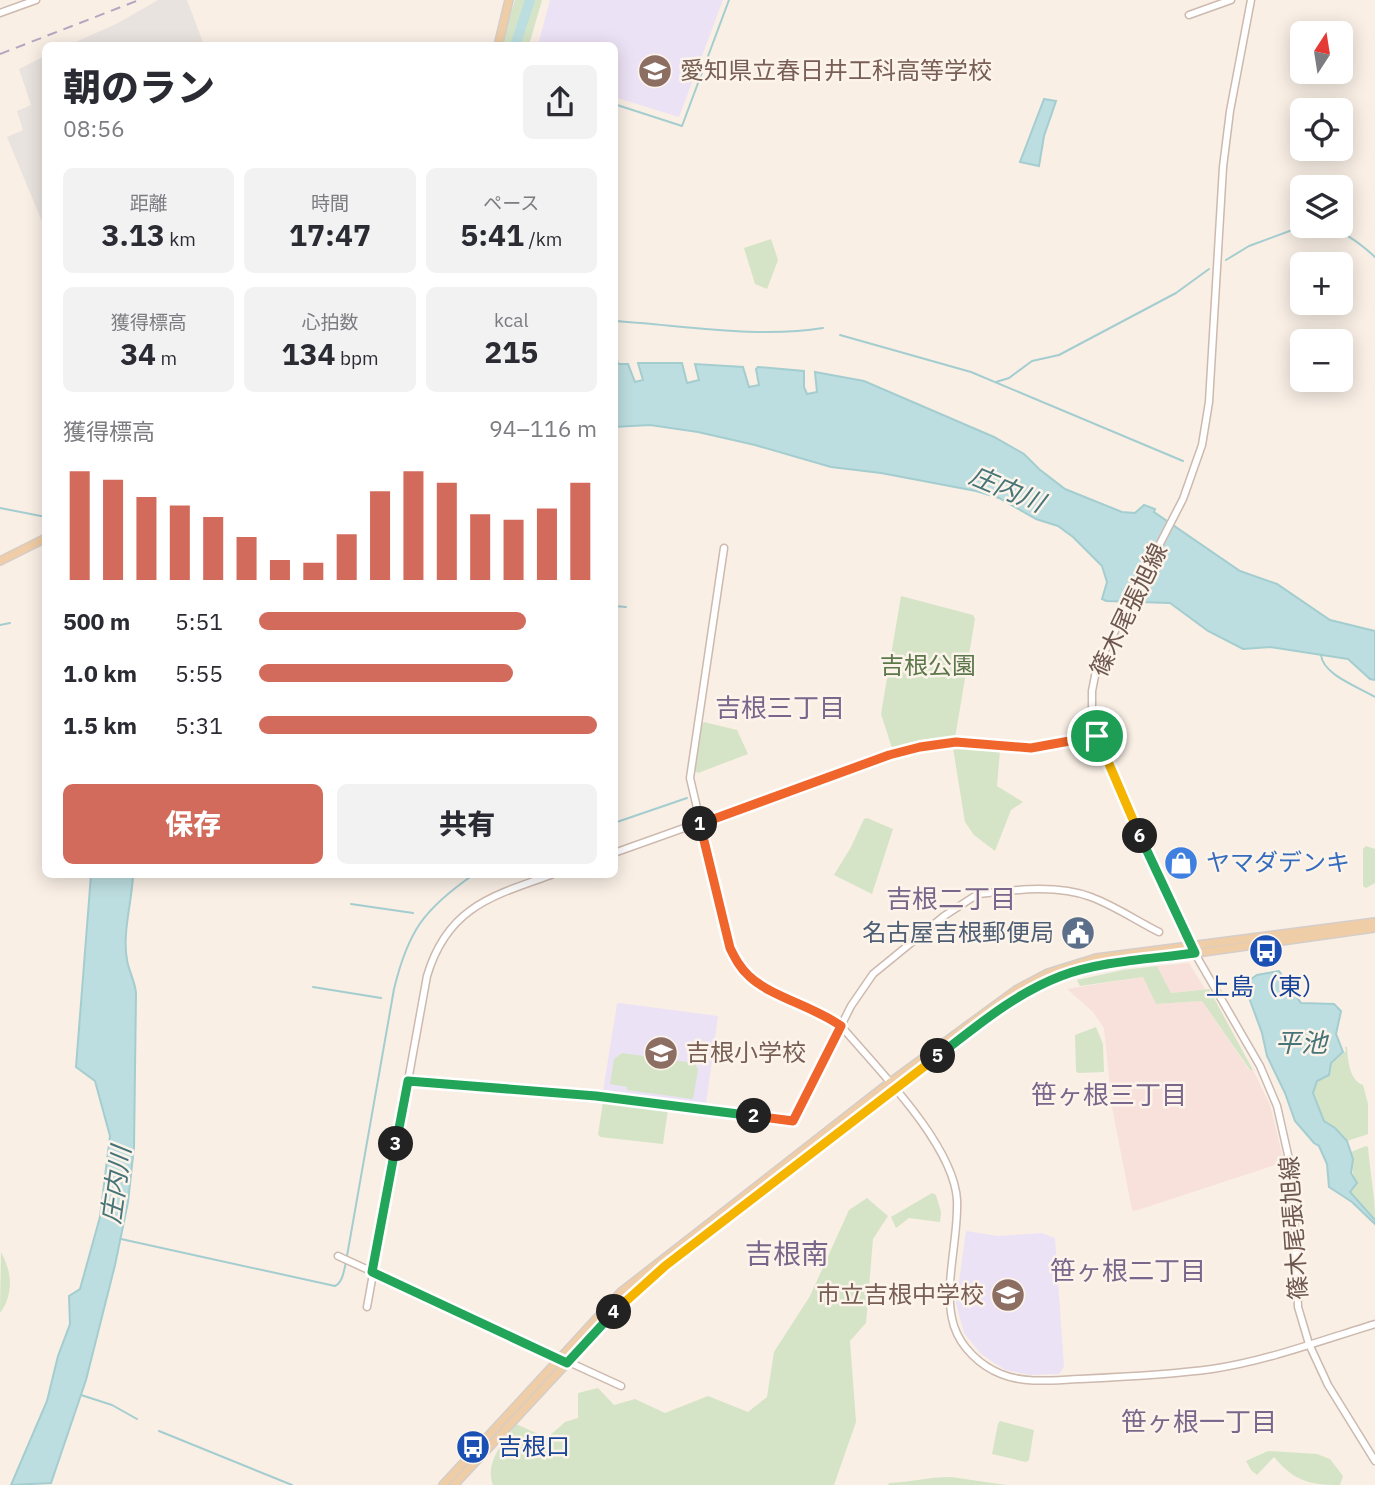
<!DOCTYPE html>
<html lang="ja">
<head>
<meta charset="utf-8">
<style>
	:root { --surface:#fff; --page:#f2f2f3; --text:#2b2b33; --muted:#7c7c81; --accent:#d26b5b }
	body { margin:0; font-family:"IBM Plex Sans","Noto Sans JP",sans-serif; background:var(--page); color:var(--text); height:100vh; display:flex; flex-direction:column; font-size:26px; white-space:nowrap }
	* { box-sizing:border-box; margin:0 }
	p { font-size:23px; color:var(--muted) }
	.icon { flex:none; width:38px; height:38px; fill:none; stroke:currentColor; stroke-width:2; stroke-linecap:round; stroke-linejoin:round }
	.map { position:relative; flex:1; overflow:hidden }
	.side { position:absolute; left:42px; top:42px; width:576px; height:836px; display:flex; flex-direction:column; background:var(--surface); border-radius:10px; box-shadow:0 4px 18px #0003 }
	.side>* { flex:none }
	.needle { width:46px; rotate:12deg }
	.controls { position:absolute; left:1290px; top:21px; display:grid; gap:14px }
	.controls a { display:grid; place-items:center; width:63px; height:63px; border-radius:10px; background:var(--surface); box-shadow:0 4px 18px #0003; font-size:35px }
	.pin { position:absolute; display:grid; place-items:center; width:60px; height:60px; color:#fff; margin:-30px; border:4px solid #fff; border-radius:50%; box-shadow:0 2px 7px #0007 }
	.km { position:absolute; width:35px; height:35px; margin:-18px; border-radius:50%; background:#222; color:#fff; font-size:19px; line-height:35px; text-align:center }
	.round { display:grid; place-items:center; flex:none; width:74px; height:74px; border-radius:10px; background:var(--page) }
	.headline { display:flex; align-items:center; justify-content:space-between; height:119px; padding:0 21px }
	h1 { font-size:38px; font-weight:800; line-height:52px }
	.metrics { display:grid; grid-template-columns:repeat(3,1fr); gap:10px; height:119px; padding:7px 21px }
	.metrics div { display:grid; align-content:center; border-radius:10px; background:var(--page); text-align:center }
	.metrics b { font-size:30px; font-weight:800 }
	.metrics small { font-size:19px; font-weight:400 }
	.metrics p { font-size:19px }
	.chart { height:196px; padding:14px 21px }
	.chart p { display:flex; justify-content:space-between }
	.chart svg { width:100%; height:126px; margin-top:7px; stroke:var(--accent); stroke-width:6 }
	.cta { display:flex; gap:14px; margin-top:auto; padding:14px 21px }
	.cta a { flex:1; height:80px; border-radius:10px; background:var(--accent); color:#fff; font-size:28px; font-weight:800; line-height:80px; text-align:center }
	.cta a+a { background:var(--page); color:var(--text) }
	ul { padding:0 21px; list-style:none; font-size:23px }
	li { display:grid; grid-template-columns:112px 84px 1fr; align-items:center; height:52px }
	li i { height:18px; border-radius:9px; background:var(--accent) }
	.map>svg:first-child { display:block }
	.commercial { fill:#f8e1da }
	.industrial { fill:#e9e3df }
	.education { fill:#ece2f5 }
	.green { fill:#d5e4c6 }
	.water { fill:#bddee0; stroke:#a4cdd0; stroke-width:2 }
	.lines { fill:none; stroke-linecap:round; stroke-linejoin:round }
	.stream { stroke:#a4cdd0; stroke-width:2 }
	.river { stroke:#bddee0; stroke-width:10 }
	.secondary-casing { stroke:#cdb9ae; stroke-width:9 }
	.primary-casing { stroke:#d4cdca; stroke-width:10 }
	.secondary { stroke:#fff; stroke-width:6 }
	.primary { stroke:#efcda6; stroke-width:7 }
	.rail { stroke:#b2a6c0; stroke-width:2; stroke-dasharray:10 7; stroke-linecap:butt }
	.split-1-casing { stroke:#fff; stroke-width:14 }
	.split-2-casing { stroke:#fff; stroke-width:14 }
	.split-3-casing { stroke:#fff; stroke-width:14 }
	.split-4-casing { stroke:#fff; stroke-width:14 }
	.split-5-casing { stroke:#fff; stroke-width:14 }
	.split-6-casing { stroke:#fff; stroke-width:14 }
	.split-7-casing { stroke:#fff; stroke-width:14 }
	.split-1 { stroke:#f0652b; stroke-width:9 }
	.split-2 { stroke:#f0652b; stroke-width:9 }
	.split-3 { stroke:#22a559; stroke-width:9 }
	.split-4 { stroke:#22a559; stroke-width:9 }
	.split-5 { stroke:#f5b400; stroke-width:9 }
	.split-6 { stroke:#22a559; stroke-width:9 }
	.split-7 { stroke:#f5b400; stroke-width:9 }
	.labels { text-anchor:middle; stroke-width:5; stroke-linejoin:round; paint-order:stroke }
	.education-label { font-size:24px; fill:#785e54; stroke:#fcf4eb; text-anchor:start }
	.street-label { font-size:24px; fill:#6e574e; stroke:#fcf4eb }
	.park-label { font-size:24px; fill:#5c784b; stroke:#fcf4eb }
	.shop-label { font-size:24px; fill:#366cbe; stroke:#fcf4eb; text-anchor:start }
	.service-label { font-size:24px; fill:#4e5e75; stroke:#fcf4eb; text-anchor:end }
	.transit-label { font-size:24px; fill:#164399; stroke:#fcf4eb }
	.water-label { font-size:26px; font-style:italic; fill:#477478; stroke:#fcf4eb }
	.neighbourhood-label { font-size:26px; fill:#7a668b; stroke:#fcf4eb }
	.quarter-label { font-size:28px; fill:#7a668b; stroke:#fcf4eb }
</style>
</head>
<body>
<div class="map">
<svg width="1375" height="1485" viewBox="0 0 1375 1485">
	<rect width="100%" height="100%" fill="#f9efe5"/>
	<!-- commercial -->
	<g class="commercial">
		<polygon points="1189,963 1205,989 1171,993 1157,966"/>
		<polygon points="1143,977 1156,1004 1202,1001 1249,1070 1253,1070 1270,1105 1284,1162 1135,1211 1132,1210 1112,1107 1104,1028 1093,1012 1067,989"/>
	</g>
	<!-- industrial -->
	<g class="industrial">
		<polygon points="158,0 187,0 204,45 69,45 118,23"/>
		<polygon points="45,56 46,223 43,224 7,137 23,130 17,111 31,105 19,69"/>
	</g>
	<!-- education -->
	<g class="education">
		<polygon points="550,0 723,0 679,117 614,97 614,46 538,45"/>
		<polygon points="619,1003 718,1016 706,1104 703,1106 606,1093 603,1091 617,1004"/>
		<polygon points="966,1231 998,1236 1042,1233 1055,1238 1064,1367 1059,1374 1030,1375 1005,1370 981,1354 964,1333 956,1303"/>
	</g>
	<!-- green -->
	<g class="green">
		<polygon points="515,0 542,0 529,45 501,46"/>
		<polygon points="771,239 778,260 767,289 755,284 744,248"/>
		<polygon points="901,596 973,615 975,619 955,738 895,749 892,748 881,714"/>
		<polygon points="704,722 737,730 748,754 698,773 694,770 700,726"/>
		<polygon points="953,748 1000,750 997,786 1023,802 1011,810 995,851 974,835 965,822"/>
		<polygon points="867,818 893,829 872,894 834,875 851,847 864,819"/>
		<polygon points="1366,846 1375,849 1375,883 1366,888 1363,886 1363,849"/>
		<polygon points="1157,966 1171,993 1209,989 1253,1070 1250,1070 1202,1001 1156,1004 1143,977 1080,986 1077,980 1123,970"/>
		<polygon points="1096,1027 1103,1044 1104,1072 1078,1073 1076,1071 1075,1035"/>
		<path d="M 1345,1047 L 1347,1047 C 1348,1060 1349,1080 1363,1085 L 1368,1104 L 1368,1134 L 1347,1141 L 1335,1128 L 1324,1121 L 1312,1088 L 1317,1081 L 1330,1073 L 1331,1064 L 1346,1051 Z"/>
		<polygon points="622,1053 695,1063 698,1070 693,1099 627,1090 627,1087 610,1084 614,1059"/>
		<polygon points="605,1101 668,1109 663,1144 600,1137 598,1134 603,1102"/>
		<path d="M 1366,1146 L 1368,1147 C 1370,1172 1375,1196 1375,1220 L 1350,1192 L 1357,1183 C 1350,1172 1354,1164 1351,1152 Z"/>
		<polygon points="932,1193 936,1195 941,1212 940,1222 909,1218 896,1228 891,1217"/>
		<path d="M 867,1198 L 888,1216 L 873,1239 L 866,1323 L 850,1341 L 856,1422 L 834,1485 L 493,1485 C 484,1462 504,1442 516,1424 L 547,1438 L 565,1422 L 578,1418 L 578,1393 L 598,1388 L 614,1405 L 635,1399 L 665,1413 L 708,1396 L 748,1412 L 767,1397 L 774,1352 L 810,1296 L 849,1210 Z"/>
		<path d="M 1,1252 C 12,1272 14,1294 0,1313 Z"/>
		<polygon points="1000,1421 1034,1430 1029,1460 1026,1462 992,1454 998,1424"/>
		<path d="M 1268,1451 L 1317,1454 L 1330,1459 L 1343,1476 L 1340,1485 C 1309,1485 1294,1481 1274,1457 L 1257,1475 L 1251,1470 L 1246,1461 Z"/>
		<path d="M 951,1477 L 1006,1485 L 888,1485 L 889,1483 C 910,1482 929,1477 951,1477 Z"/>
	</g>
	<!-- water -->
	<g class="water">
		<polygon points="1044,99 1056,101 1044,136 1039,166 1020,162"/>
		<polygon points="614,360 617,360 618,364 628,364 635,382 643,380 638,363 682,363 687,383 699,380 695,364 743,367 749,387 759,385 756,369 758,367 804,371 804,387 807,394 817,392 815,372 864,381 994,437 1024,454 1039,469 1065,489 1122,512 1135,513 1144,505 1155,509 1154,512 1240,571 1277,584 1330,620 1375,631 1375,680 1370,679 1348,659 1270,647 1243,649 1208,631 1170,603 1106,601 1102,599 1107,582 1102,566 1073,537 1058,526 1036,519 999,498 976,491 881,473 831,467 755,445 698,432 650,425 614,427"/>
		<path d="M 91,875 L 133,875 C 132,902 122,933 127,960 C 129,972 135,981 136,993 L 134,1147 L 128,1202 L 115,1265 L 86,1380 L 51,1483 L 11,1485 L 47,1401 L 58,1356 L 70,1324 L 69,1296 L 80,1289 L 100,1217 L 110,1136 L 95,1081 L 76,1067 Z"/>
		<polygon points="1279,971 1301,1003 1334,1004 1341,1011 1336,1034 1343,1052 1331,1063 1329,1075 1317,1081 1313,1093 1324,1121 1335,1128 1347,1141 1353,1159 1351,1173 1357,1183 1350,1192 1375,1220 1375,1224 1352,1202 1329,1187 1327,1164 1319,1146 1314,1143 1295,1121 1285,1093 1267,1056 1262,1033 1244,984 1257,975"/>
	</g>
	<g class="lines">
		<!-- stream -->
		<g class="stream">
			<polyline points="614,104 682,126 729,0"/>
			<path d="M 1325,226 C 1344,231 1361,244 1375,257"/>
			<polyline points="1226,260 1249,246 1303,226"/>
			<path d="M 614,321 C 680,325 759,339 823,328"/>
			<polyline points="840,335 971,372 1183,461"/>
			<polyline points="996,382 1009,378 1032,361 1059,355 1176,293 1209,269"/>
			<polyline points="0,508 46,517"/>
			<polyline points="614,606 626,607"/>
			<polyline points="0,625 10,623"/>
			<path d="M 1321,655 C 1323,675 1359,687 1375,697"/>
			<polyline points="614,823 687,798"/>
			<polyline points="351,904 413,913"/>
			<polyline points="313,987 381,998"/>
			<path d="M 121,1239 L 335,1286 C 343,1282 344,1270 346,1262"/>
			<path d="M 347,1256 L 394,989 C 408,931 424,909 473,875"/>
			<polyline points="81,1395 112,1405 137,1419"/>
			<polyline points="159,1431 292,1485"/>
		</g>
		<!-- river -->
		<polyline class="river" points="515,46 530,0"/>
		<!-- secondary casing -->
		<g class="secondary-casing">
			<g id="secondary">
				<polyline points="1251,0 1230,111 1223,167 1209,402 1202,445 1183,499 1097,666 1092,691 1092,711 1101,750 1190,945 1260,1066 1277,1106 1293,1177 1298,1307 1309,1344 1328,1385 1375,1461"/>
				<polyline points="0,13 36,0"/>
				<polyline points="1189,15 1231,0"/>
				<path d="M 724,548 L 690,778 L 730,949 C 735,958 740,968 749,976 C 771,997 813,1007 841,1026 C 877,1068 954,1145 957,1200 C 959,1239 942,1289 954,1326 C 961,1348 981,1366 1001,1374 C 1025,1384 1054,1380 1079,1379 C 1123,1377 1168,1375 1212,1369 C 1267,1361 1322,1340 1375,1324"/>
				<polyline points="614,853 889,755 920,747 956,742 1031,748 1097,736"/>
				<path d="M 408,1081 L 596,1096 L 793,1121 L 851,1006 L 873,974 L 944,916 L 978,894 C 1014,890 1056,884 1091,897 C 1115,906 1137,921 1159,932"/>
				<polyline points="338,1256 621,1386"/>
				<path d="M 367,1307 L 427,976 C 447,908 491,896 551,875"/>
			</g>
		</g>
		<!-- primary casing -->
		<g class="primary-casing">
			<g id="primary">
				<polyline points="498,46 509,0"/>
				<polyline points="0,561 46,538"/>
				<polyline points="443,1485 621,1292 889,1083 1016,990 1048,973 1096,958 1375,922"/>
				<polyline points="454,1485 618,1308 647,1281 1012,1001 1062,976 1104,966 1375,928"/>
			</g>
		</g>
		<!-- secondary -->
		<use href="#secondary" class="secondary"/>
		<!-- primary -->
		<use href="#primary" class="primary"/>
		<!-- rail -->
		<polyline class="rail" points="0,54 139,0"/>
	</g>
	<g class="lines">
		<!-- split-1 casing -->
		<g class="split-1-casing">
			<polyline id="split-1" points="700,824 889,755 920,747 956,742 1031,748 1097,736"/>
		</g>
		<!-- split-2 casing -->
		<g class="split-2-casing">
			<path id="split-2" d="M 700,824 L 730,948 C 735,958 740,968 749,976 C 771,997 813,1006 841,1026 L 793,1121 L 754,1116"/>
		</g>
		<!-- split-3 casing -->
		<g class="split-3-casing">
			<polyline id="split-3" points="396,1144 408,1081 596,1096 754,1116"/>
		</g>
		<!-- split-4 casing -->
		<g class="split-4-casing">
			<polyline id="split-4" points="396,1144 372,1272 567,1363 614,1312"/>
		</g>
		<!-- split-5 casing -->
		<g class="split-5-casing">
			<polyline id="split-5" points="614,1312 665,1266 938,1056"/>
		</g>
		<!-- split-6 casing -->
		<g class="split-6-casing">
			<path id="split-6" d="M 938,1056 C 977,1026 1014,994 1061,976 C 1100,961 1152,959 1195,953 L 1140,836"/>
		</g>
		<!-- split-7 casing -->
		<g class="split-7-casing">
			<polyline id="split-7" points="1097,736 1140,836"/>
		</g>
		<!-- split-1 -->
		<use href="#split-1" class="split-1"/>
		<!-- split-2 -->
		<use href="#split-2" class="split-2"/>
		<!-- split-3 -->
		<use href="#split-3" class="split-3"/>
		<!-- split-4 -->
		<use href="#split-4" class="split-4"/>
		<!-- split-5 -->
		<use href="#split-5" class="split-5"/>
		<!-- split-6 -->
		<use href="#split-6" class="split-6"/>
		<!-- split-7 -->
		<use href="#split-7" class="split-7"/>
	</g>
	<!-- icons -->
	<defs>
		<g id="school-disc" transform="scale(1.75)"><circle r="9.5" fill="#8d6e63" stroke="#fcf4eb"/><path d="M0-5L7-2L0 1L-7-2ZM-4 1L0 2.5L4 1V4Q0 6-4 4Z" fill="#fff"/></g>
		<g id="shop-disc" transform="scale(1.75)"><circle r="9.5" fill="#3f7fe0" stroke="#fcf4eb"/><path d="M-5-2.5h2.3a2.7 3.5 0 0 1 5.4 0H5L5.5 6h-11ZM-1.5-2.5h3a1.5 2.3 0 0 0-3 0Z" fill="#fff"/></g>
		<g id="civic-disc" transform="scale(1.75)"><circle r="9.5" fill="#5c6f8a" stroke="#fcf4eb"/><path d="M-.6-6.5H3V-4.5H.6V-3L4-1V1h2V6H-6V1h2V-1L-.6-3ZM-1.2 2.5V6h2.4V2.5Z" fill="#fff"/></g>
		<g id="bus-disc" transform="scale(1.75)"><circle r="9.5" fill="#1a4fb4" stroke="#fcf4eb"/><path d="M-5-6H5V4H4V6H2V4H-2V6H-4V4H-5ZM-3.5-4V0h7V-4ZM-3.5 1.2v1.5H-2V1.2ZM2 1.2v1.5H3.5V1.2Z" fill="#fff"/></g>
	</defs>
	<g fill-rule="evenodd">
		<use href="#school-disc" x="655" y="71"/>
		<use href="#shop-disc" x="1181" y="863"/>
		<use href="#civic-disc" x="1078" y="933"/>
		<use href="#bus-disc" x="1266" y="951"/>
		<use href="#school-disc" x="661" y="1053"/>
		<use href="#school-disc" x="1008" y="1295"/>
		<use href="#bus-disc" x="473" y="1447"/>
	</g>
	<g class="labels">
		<!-- education labels -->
		<g class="education-label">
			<text x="680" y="79">愛知県立春日井工科高等学校</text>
			<text x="686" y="1061">吉根小学校</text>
			<text x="984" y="1303" text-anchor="end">市立吉根中学校</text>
		</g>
		<!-- street labels -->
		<g class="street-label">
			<text transform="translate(1129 610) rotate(-64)" y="8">篠木尾張旭線</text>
			<text transform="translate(1294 1228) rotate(-94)" y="8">篠木尾張旭線</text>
		</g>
		<!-- park labels -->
		<g class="park-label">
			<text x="928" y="674">吉根公園</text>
		</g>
		<!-- shop labels -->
		<g class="shop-label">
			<text x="1206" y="871">ヤマダデンキ</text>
		</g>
		<!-- service labels -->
		<g class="service-label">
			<text x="1054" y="941">名古屋吉根郵便局</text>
		</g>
		<!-- transit labels -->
		<g class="transit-label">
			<text x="1266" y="995">上島（東）</text>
			<text x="498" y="1455" text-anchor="start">吉根口</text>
		</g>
		<!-- water labels -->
		<g class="water-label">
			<text transform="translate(1007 489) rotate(23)" y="9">庄内川</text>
			<text x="1301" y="1052">平池</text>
			<text transform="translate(116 1185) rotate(-82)" y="9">庄内川</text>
		</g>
		<!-- neighbourhood labels -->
		<g class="neighbourhood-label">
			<text x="780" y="717">吉根三丁目</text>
			<text x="951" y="908">吉根二丁目</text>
			<text x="1109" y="1104">笹ヶ根三丁目</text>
			<text x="1128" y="1280">笹ヶ根二丁目</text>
			<text x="1199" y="1431">笹ヶ根一丁目</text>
		</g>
		<!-- quarter labels -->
		<g class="quarter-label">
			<text x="787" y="1264">吉根南</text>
		</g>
	</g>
</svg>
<div class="controls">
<a><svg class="needle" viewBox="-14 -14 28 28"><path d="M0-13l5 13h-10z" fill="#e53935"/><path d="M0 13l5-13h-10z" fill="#7c7c81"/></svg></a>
<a><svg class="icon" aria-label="locate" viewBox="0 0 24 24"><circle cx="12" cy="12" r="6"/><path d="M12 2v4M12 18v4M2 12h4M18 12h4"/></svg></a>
<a><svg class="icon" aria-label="layers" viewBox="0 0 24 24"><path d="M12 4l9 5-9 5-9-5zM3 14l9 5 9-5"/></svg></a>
<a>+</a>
<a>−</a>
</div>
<div class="pin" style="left:1097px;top:736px;background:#1e9e55"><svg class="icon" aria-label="arrive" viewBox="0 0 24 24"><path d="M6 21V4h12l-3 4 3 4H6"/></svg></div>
<b class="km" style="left:700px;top:824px">1</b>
<b class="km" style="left:754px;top:1116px">2</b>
<b class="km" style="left:396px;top:1144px">3</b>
<b class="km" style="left:614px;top:1312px">4</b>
<b class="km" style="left:938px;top:1056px">5</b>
<b class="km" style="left:1140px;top:836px">6</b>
<section class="side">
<div class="headline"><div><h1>朝のラン</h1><p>08:56</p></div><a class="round"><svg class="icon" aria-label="share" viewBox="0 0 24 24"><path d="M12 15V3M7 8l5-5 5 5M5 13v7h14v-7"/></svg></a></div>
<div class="metrics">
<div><p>距離</p><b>3.13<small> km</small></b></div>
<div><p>時間</p><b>17:47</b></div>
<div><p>ペース</p><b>5:41<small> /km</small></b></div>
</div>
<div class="metrics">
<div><p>獲得標高</p><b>34<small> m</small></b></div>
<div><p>心拍数</p><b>134<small> bpm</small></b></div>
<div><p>kcal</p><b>215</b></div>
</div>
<div class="chart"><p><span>獲得標高</span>94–116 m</p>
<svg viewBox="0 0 160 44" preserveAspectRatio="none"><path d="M5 44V6M15 44V9M25 44V15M35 44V18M45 44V22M55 44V29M65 44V37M75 44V38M85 44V28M95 44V13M105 44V6M115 44V10M125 44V21M135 44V23M145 44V19M155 44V10"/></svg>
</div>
<ul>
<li><b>500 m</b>5:51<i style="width:79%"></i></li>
<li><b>1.0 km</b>5:55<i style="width:75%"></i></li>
<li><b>1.5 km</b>5:31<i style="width:100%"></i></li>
</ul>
<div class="cta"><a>保存</a><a>共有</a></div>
</section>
</div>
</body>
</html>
